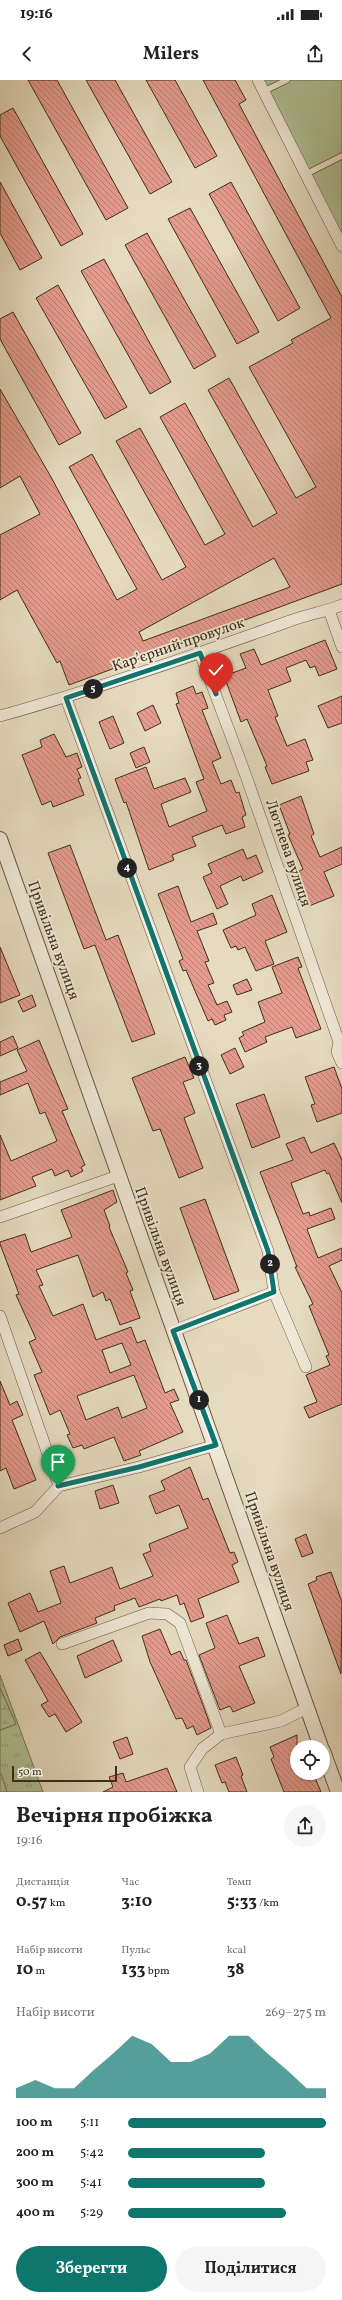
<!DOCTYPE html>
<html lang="uk">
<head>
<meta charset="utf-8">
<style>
	:root { --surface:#fff; --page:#f6f6f6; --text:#222; --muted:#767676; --accent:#0f766e }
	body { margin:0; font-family:Vollkorn,serif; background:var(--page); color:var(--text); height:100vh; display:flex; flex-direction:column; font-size:15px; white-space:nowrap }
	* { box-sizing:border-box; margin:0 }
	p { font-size:13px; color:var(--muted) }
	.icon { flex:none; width:22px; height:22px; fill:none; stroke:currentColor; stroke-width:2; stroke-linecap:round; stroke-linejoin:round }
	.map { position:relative; height:1712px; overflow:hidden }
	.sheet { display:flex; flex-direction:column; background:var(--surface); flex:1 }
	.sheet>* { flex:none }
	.buttons { position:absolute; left:290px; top:1660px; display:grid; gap:8px }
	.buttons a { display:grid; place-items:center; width:40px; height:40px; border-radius:50%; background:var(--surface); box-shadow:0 1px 3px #0004; font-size:20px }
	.scale { position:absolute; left:12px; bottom:10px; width:105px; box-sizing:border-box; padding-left:4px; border:2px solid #402f18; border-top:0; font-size:11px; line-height:14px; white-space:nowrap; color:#402f18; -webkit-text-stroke:3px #efe8d6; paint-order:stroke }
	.pin { position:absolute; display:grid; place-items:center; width:34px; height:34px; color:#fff; margin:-41px -17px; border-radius:50% 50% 50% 0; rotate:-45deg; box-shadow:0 0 4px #0007 }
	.pin .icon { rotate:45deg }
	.km { position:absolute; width:20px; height:20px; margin:-10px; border-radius:50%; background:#222; color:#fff; font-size:11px; line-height:20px; text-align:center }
	.round { display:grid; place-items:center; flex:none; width:42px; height:42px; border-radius:21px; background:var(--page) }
	.head { display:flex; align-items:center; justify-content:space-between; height:68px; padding:0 16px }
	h1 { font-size:22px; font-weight:700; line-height:30px }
	.metrics { display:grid; grid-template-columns:repeat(3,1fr); gap:6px; height:68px; padding:4px 16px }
	.metrics div { display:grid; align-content:center }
	.metrics b { font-size:17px; font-weight:700 }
	.metrics small { font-size:11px; font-weight:400 }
	.metrics p { font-size:11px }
	.chart { height:112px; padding:8px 16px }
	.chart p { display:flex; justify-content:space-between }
	.chart svg { width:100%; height:72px; margin-top:4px; fill:var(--accent); opacity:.7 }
	.cta { display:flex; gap:8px; margin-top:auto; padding:8px 16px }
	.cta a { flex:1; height:46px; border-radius:24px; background:var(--accent); color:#fff; font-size:16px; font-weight:700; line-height:46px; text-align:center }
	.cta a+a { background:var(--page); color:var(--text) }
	ul { padding:0 16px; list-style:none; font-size:13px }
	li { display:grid; grid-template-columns:64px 48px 1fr; align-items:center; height:30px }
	li i { height:10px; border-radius:5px; background:var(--accent) }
	.status { display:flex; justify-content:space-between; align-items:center; height:28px; padding:0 20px; background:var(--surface); direction:ltr }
	.status svg { height:11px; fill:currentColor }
	header { display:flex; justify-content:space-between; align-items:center; height:52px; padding:0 16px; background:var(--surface); font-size:18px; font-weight:700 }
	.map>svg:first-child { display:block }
	.grass { fill:url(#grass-tufts); stroke:#787858 }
	.wetland { fill:url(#wetland-marsh); stroke:#787858 }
	.garden { fill:#afc197; stroke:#787858 }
	.building { fill:url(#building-back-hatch); stroke:#402f18; fill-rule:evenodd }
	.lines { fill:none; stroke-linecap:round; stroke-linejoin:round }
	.service-casing { stroke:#6a5a42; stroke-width:7 }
	.minor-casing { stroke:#6a5a42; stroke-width:12 }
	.tertiary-casing { stroke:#6a5a42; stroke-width:16 }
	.service { stroke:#efe8d6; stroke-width:5.5 }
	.minor { stroke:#efe8d6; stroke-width:11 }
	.tertiary { stroke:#efe8d6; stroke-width:14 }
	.route-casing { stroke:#fff; stroke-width:8 }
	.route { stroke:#0f766e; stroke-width:5 }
	.labels { text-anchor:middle; stroke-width:3.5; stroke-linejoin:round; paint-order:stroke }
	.street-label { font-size:15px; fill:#402f18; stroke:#efe8d6 }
</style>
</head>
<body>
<div class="status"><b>19:16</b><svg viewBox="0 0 49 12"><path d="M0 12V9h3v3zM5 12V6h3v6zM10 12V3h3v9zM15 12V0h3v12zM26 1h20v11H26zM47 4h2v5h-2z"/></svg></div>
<header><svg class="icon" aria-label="back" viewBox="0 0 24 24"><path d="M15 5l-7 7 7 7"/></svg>Milers<svg class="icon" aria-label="share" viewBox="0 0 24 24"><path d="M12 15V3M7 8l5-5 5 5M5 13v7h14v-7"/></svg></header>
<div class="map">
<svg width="342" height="1712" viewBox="0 0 342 1712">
	<defs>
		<pattern id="grass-tufts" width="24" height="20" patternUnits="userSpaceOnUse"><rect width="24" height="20" fill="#afc197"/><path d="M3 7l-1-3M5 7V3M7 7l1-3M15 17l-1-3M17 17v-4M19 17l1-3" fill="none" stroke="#909d7a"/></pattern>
		<pattern id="wetland-marsh" width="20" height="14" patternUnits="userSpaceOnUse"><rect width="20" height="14" fill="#afc197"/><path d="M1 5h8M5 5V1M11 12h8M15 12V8" fill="none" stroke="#909d7a"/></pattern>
		<pattern id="building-back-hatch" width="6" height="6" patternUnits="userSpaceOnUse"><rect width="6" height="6" fill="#e59b8e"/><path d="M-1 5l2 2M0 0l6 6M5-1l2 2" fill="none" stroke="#bb7f73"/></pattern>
	</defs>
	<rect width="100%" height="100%" fill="#e6dbc0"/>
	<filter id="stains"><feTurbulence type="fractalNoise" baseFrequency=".005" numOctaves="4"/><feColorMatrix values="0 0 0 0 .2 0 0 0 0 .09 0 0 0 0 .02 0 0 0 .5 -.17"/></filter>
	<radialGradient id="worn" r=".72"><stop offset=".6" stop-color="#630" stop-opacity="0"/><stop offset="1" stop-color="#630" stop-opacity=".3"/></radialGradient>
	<!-- grass -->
	<polygon class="grass" points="0,1595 43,1712 7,1712 0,1693 0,1650 16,1644 0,1608"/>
	<!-- wetland -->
	<g class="wetland">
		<polygon points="0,1608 16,1644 0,1650"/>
		<polygon points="0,1693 1,1693 7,1712 0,1712"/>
	</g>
	<!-- garden -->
	<polygon class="garden" points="262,0 342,0 342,158"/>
	<!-- building -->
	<g class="building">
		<polygon points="28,0 57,0 128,128 106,140"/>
		<polygon points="86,0 115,0 172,102 150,114"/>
		<polygon points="146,0 175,0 217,76 195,88"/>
		<path d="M 203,0 L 235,0 L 246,20 L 239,24 L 342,217 L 342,504 L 69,605 L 60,581 L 57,583 L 17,510 L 0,520 L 0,455 L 40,434 L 20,396 L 0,408 L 0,309 L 51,397 L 117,520 L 137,509 L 69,387 L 92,374 L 162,500 L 186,487 L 116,361 L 140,348 L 205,465 L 225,454 L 160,337 L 185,323 L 253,447 L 277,433 L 208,310 L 229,298 L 296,418 L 316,407 L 249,287 L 293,263 L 291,260 L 331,238 ZM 274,478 L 290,507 L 143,561 L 139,552 Z"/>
		<polygon points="13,28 83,154 61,166 0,56 0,35"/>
		<polygon points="0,102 42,178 20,190 0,153"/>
		<polygon points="231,102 300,228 278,241 209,114"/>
		<polygon points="190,128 259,252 237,264 168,139"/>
		<polygon points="147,153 216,276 194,289 125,165"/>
		<polygon points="104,179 171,302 150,314 81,191"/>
		<polygon points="58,205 127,327 105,339 36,218"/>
		<polygon points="13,232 81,353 59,365 0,259 0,239"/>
		<polygon points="325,560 337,589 319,596 315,586 310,588 306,580 286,588 291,601 268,610 278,636 275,637 287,666 305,659 313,680 306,682 309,691 272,704 265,687 267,686 247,639 241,642 224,596 246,588 240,574 254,569 261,585"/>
		<polygon points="193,606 196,614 202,612 208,628 202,630 221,678 212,682 221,704 231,700 236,713 239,712 246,735 242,737 245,747 226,754 222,745 192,757 196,766 172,775 174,780 149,790 126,722 124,723 115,699 146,687 154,709 185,698 191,712 161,724 169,747 207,731 196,702 204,699 176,624 179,623 176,613"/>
		<polygon points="342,616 342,643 328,648 318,626"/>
		<polygon points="153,625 161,643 145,651 137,633"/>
		<polygon points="113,636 124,663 110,669 99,642"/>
		<polygon points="54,654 66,677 77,673 82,687 77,689 81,698 78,699 84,715 53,727 51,721 42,725 22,675 42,667 40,660"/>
		<polygon points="144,667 150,682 136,688 130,673"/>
		<polygon points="301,716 314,754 311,756 320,777 342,767 342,784 324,792 334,816 309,826 296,793 303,789 288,755 290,754 279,725"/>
		<polygon points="70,765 106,860 118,855 155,954 132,962 95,865 84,869 48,773"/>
		<polygon points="243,769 247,779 256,775 263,792 243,801 241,796 220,806 228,824 217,829 203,797 212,793 208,784"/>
		<polygon points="178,806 191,842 213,833 217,844 197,851 209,881 205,882 214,903 208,905 217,925 227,921 232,932 224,935 226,940 215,945 212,939 208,941 186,890 183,891 179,881 183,879 158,814"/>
		<polygon points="272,815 287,852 265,861 274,884 256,891 245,867 238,870 236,866 231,868 223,850 256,835 252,824"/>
		<polygon points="0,867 20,915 0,923"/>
		<polygon points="298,877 302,887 298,888 321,949 296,958 292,947 265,957 267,962 245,972 239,958 244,955 242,952 265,942 258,922 282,913 272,887"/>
		<polygon points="247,899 252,910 237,915 233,905"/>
		<polygon points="32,915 36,926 23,932 18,921"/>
		<polygon points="13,956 18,968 0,976 0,962"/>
		<polygon points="39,960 68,1029 62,1031 85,1085 81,1087 83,1091 71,1097 68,1090 55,1096 52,1089 32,1097 36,1106 0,1120 0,1055 11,1081 57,1061 45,1032 40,1034 28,1003 0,1015 0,1002 27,991 17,970"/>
		<polygon points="235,968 244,987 230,994 221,975"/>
		<polygon points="185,977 194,998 183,1002 195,1033 184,1038 203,1088 179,1098 160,1049 153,1051 132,998"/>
		<polygon points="334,987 342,1009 342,1033 317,1042 311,1025 315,1024 305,997"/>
		<polygon points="264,1014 280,1057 252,1068 236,1024"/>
		<polygon points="304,1057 311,1073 334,1063 342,1080 342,1123 329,1093 327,1094 325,1090 291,1103 303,1134 309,1132 310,1136 331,1128 335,1139 307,1149 318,1178 342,1168 342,1180 329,1186 342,1213 342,1324 309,1338 304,1327 317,1322 306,1295 330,1285 326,1276 329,1275 309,1226 313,1224 295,1187 297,1187 260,1092 293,1080 286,1064"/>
		<path d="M 113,1110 L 117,1122 L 104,1130 L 110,1146 L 109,1147 L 128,1192 L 126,1193 L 133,1210 L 130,1211 L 140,1238 L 120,1245 L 110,1219 L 106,1221 L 103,1212 L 93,1217 L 78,1175 L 36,1190 L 43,1205 L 39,1206 L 53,1236 L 83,1224 L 96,1260 L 131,1247 L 137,1263 L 145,1260 L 165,1313 L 174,1309 L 179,1320 L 170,1323 L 183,1352 L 139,1371 L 141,1375 L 124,1381 L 114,1357 L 84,1369 L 82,1365 L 73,1368 L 67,1355 L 70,1354 L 60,1330 L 50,1335 L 34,1295 L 42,1292 L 29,1262 L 36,1259 L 16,1215 L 19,1214 L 0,1164 L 0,1162 L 25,1154 L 31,1172 L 72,1157 L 61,1130 ZM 122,1263 L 131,1285 L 110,1293 L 102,1270 ZM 134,1295 L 147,1328 L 122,1338 L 118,1327 L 86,1340 L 77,1316 Z"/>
		<polygon points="205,1119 239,1211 214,1220 180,1128"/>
		<polygon points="0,1301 10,1325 17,1321 23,1335 12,1340 36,1400 14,1409 6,1388 0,1391"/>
		<polygon points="190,1387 203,1420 208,1418 230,1473 234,1472 238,1482 232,1485 239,1502 198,1519 204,1537 191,1542 184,1523 180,1525 177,1515 161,1521 160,1519 139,1527 135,1518 114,1526 115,1530 95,1538 97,1543 60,1557 53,1564 44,1541 20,1552 8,1523 30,1513 38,1532 61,1523 50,1491 64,1486 70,1503 112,1487 120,1509 153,1496 143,1474 151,1471 149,1464 188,1448 179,1425 156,1434 149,1416 165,1410 161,1401"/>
		<polygon points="113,1405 119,1423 100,1429 95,1411"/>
		<polygon points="306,1454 313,1473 302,1477 295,1459"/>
		<polygon points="331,1492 342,1522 341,1594 308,1504 317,1500 316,1497"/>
		<polygon points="227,1535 239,1564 258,1557 265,1576 239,1586 255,1623 233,1632 230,1626 220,1630 199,1575 215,1568 206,1543"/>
		<polygon points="160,1549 171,1575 180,1571 184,1580 186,1580 207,1636 211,1648 197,1655 193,1646 187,1649 182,1638 176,1639 150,1582 142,1556"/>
		<polygon points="18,1559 22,1570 8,1576 4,1565"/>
		<polygon points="113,1560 122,1581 85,1598 77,1576"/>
		<polygon points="40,1572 82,1642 66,1652 55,1634 49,1637 41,1625 48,1621 25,1580"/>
		<polygon points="297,1655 297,1693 313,1693 321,1712 284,1712 271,1679 274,1677 270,1667"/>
		<polygon points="127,1657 133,1674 120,1679 113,1662"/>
		<polygon points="236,1677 243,1695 241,1696 247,1712 229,1712 225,1702 222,1703 215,1685"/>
		<polygon points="167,1688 177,1712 103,1712 113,1707 109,1697 123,1693 126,1702"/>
	</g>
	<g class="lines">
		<!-- service casing -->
		<g class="service-casing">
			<g id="service">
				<polyline points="264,11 287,0"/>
				<polyline points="306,94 342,76"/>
			</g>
		</g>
		<!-- minor casing -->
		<g class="minor-casing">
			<g id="minor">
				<polyline points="258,0 342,166"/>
				<polyline points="329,530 342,567"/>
				<polyline points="200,573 246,696 339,962 337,972 342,983"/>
				<polyline points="66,618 268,1171 274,1212 173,1251"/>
				<path d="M 0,636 C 97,609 192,576 287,542 C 305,535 324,532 342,525"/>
				<polyline points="0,1137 118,1096"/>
				<polyline points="274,1212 306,1287"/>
				<polyline points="0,1236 59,1406"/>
				<polyline points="0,1448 35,1432 59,1406 139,1387 216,1365"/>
				<polyline points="62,1564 149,1533 167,1534 180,1543 221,1654"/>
				<polyline points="198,1712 190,1687 202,1669 221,1654 281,1641 307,1628"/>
			</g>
		</g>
		<!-- tertiary casing -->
		<g class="tertiary-casing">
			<g id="tertiary">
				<polyline points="0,759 321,1667"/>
				<polyline points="323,1671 338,1712"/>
			</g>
		</g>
		<!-- service -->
		<use href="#service" class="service"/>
		<!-- minor -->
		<use href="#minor" class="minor"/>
		<!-- tertiary -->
		<use href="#tertiary" class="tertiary"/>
	</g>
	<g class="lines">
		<!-- route casing -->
		<g class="route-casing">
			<polyline id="route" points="58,1406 139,1387 216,1365 173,1251 274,1212 268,1171 66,618 200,573 216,614"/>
		</g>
		<!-- route -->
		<use href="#route" class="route"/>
	</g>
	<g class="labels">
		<!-- street labels -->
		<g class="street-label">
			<text transform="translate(178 564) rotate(-19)" y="5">Карʼєрний провулок</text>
			<text transform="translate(289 773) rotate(71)" y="5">Лютнева вулиця</text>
			<text transform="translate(54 860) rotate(70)" y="5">Привільна вулиця</text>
			<text transform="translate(161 1166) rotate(70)" y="5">Привільна вулиця</text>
			<text transform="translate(270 1471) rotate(71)" y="5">Привільна вулиця</text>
		</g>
	</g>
	<rect width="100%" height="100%" filter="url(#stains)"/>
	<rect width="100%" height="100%" fill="url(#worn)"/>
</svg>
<div class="buttons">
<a><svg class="icon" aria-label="locate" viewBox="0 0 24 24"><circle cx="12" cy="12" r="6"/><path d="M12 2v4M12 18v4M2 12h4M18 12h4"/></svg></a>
</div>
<div class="scale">50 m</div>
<div class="pin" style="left:58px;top:1406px;background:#1e9e55"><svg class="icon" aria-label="arrive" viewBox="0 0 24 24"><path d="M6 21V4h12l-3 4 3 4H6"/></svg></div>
<div class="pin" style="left:216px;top:614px;background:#d93025"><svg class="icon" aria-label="check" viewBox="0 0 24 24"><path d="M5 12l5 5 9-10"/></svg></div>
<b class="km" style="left:199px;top:1320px">1</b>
<b class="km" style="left:270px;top:1184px">2</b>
<b class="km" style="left:199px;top:986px">3</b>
<b class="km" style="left:127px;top:788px">4</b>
<b class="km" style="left:93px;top:609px">5</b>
</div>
<section class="sheet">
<div class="head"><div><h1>Вечірня пробіжка</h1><p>19:16</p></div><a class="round"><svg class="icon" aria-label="share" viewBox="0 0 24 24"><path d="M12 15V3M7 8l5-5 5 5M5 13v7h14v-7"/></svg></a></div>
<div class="metrics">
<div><p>Дистанція</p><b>0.57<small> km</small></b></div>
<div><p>Час</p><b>3:10</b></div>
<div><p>Темп</p><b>5:33<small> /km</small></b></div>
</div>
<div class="metrics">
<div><p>Набір висоти</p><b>10<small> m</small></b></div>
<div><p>Пульс</p><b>133<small> bpm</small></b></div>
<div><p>kcal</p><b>38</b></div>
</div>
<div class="chart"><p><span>Набір висоти</span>269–275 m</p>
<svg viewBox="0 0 160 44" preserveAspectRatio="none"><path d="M0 44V38L10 33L20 38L30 38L40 27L50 17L60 6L70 11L80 22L90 22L100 17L110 6L120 6L130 17L140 27L150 38L160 38V44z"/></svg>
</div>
<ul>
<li><b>100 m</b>5:11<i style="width:100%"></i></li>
<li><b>200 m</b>5:42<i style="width:69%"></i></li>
<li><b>300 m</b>5:41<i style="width:69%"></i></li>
<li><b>400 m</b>5:29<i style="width:80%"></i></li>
</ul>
<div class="cta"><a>Зберегти</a><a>Поділитися</a></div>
</section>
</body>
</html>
